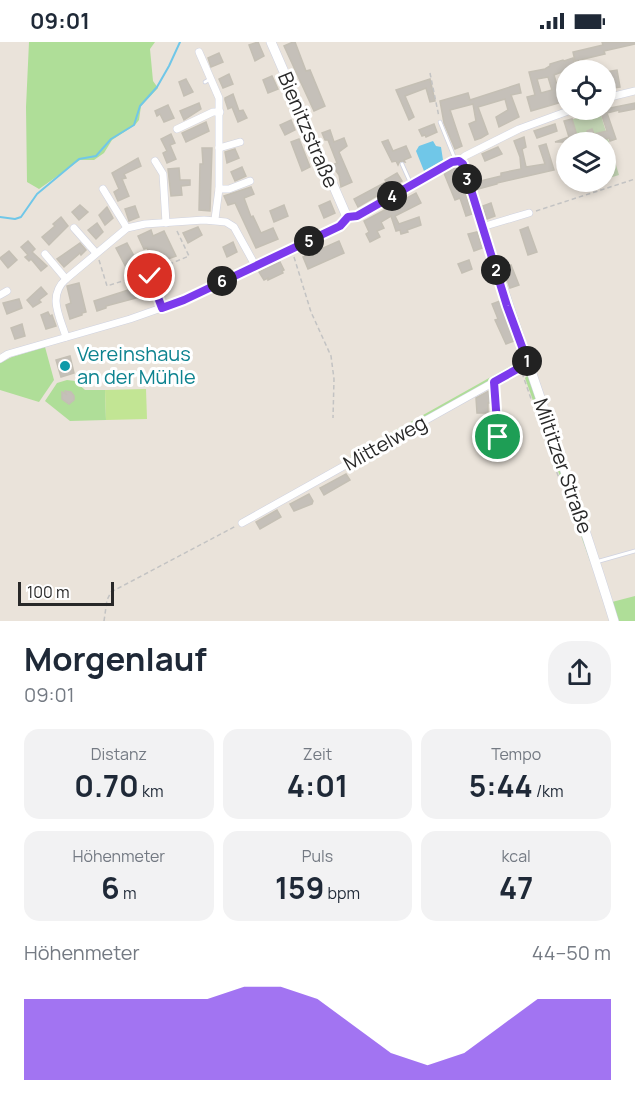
<!DOCTYPE html>
<html lang="de">
<head>
<meta charset="utf-8">
<style>
	:root { --surface:#fff; --page:#f2f2f3; --text:#1f2937; --muted:#747a83; --accent:#7c3aed }
	body { margin:0; font-family:Manrope,sans-serif; background:var(--page); color:var(--text); height:100vh; display:flex; flex-direction:column; font-size:22px; white-space:nowrap }
	* { box-sizing:border-box; margin:0 }
	p { font-size:20px; color:var(--muted) }
	.icon { flex:none; width:33px; height:33px; fill:none; stroke:currentColor; stroke-width:2; stroke-linecap:round; stroke-linejoin:round }
	.map { position:relative; height:579px; overflow:hidden }
	.drawer { display:flex; flex-direction:column; background:var(--surface); flex:1 }
	.drawer>* { flex:none }
	.tools { position:absolute; left:556px; top:18px; display:grid; gap:12px }
	.tools a { display:grid; place-items:center; width:60px; height:60px; border-radius:50%; background:var(--surface); box-shadow:0 3px 9px #0003; font-size:30px }
	.scale { position:absolute; left:18px; bottom:15px; width:96px; box-sizing:border-box; padding-left:6px; border:3px solid #282828; border-top:0; font-size:16px; line-height:21px; white-space:nowrap; color:#282828; -webkit-text-stroke:4px #fff; paint-order:stroke }
	.pin { position:absolute; display:grid; place-items:center; width:51px; height:51px; color:#fff; margin:-26px; border:3px solid #fff; border-radius:50%; box-shadow:0 2px 6px #0007 }
	.km { position:absolute; width:30px; height:30px; margin:-15px; border-radius:50%; background:#222; color:#fff; font-size:16px; line-height:30px; text-align:center }
	.round { display:grid; place-items:center; flex:none; width:63px; height:63px; border-radius:24px; background:var(--page) }
	.head { display:flex; align-items:center; justify-content:space-between; height:102px; padding:0 24px }
	h1 { font-size:33px; font-weight:700; line-height:45px }
	.figures { display:grid; grid-template-columns:repeat(3,1fr); gap:9px; height:102px; padding:6px 24px }
	.figures div { display:grid; align-content:center; border-radius:15px; background:var(--page); text-align:center }
	.figures b { font-size:30px; font-weight:700 }
	.figures small { font-size:16px; font-weight:400 }
	.figures p { font-size:16px }
	.chart { height:168px; padding:12px 24px }
	.chart p { display:flex; justify-content:space-between }
	.chart svg { width:100%; height:108px; margin-top:6px; fill:var(--accent); opacity:.7 }
	.status { display:flex; justify-content:space-between; align-items:center; height:42px; padding:0 30px; background:var(--surface); direction:ltr }
	.status svg { height:16px; fill:currentColor }
	.map>svg:first-child { display:block }
	.green { fill:#afde98 }
	.cemetery { fill:#c1d3b2 }
	.pitch { fill:#c2e594 }
	.water { fill:#70c7e8 }
	.lines { fill:none; stroke-linecap:round; stroke-linejoin:round }
	.stream { stroke:#70c7e8; stroke-width:2 }
	.building { fill:#c5c0b9; stroke:#c4bfb4; stroke-width:1.5; fill-rule:evenodd }
	.lane-casing { stroke:#cfd2e0; stroke-width:4.5 }
	.street-casing { stroke:#cfd2e0; stroke-width:8 }
	.secondary-casing { stroke:#cfd2e0; stroke-width:10 }
	.path { stroke:#c3c3c3; stroke-width:1.5; stroke-dasharray:4.5 3; stroke-linecap:butt }
	.lane { stroke:#fff; stroke-width:3 }
	.street { stroke:#fff; stroke-width:7 }
	.secondary { stroke:#fff; stroke-width:9 }
	.route-casing { stroke:#fff; stroke-width:12 }
	.route { stroke:#7c3aed; stroke-width:8 }
	.culture-dot { fill:#0f9aa8; stroke:#fff; stroke-width:2 }
	.labels { text-anchor:middle; stroke-width:6; stroke-linejoin:round; paint-order:stroke }
	.street-label { font-size:20px; fill:#282828; stroke:#fff }
	.culture-label { font-size:20px; fill:#0d838f; stroke:#fff; text-anchor:start }
</style>
</head>
<body>
<div class="status"><b>09:01</b><svg viewBox="0 0 49 12"><path d="M0 12V9h3v3zM5 12V6h3v6zM10 12V3h3v9zM15 12V0h3v12zM26 1h20v11H26zM47 4h2v5h-2z"/></svg></div>
<div class="map">
<svg width="635" height="579" viewBox="0 0 635 579">
	<rect width="100%" height="100%" fill="#eae3da"/>
	<!-- green -->
	<g class="green">
		<polygon points="29,0 155,0 150,7 153,39 158,46 141,64 139,78 135,83 112,98 104,111 94,118 80,118 39,147 27,140 26,65"/>
		<polygon points="45,305 54,338 39,360 0,348 0,321 12,315"/>
		<polygon points="521,318 520,322 353,415 350,414"/>
		<polygon points="528,333 592,517 590,519 525,336"/>
		<polygon points="67,338 75,339 85,348 105,348 106,378 70,379 45,359 57,341"/>
		<polygon points="635,554 635,579 618,579 612,560"/>
	</g>
	<!-- cemetery -->
	<polygon class="cemetery" points="600,70 619,133 606,137 606,100 578,100 570,78"/>
	<!-- pitch -->
	<polygon class="pitch" points="146,347 147,377 106,378 105,348"/>
	<!-- water -->
	<polygon class="water" points="433,99 436,104 441,105 443,118 424,129 416,109 419,104"/>
	<g class="lines">
		<!-- stream -->
		<polyline class="stream" points="0,175 15,177 21,175 37,152 79,117 96,114 111,97 134,83 140,64 157,45 169,24 180,0"/>
	</g>
	<!-- building -->
	<g class="building">
		<polygon points="258,0 264,14 255,19 249,3"/>
		<polygon points="293,0 295,0 306,29 310,28 325,64 314,69 284,4"/>
		<polygon points="602,0 635,0 635,2 604,9 605,12 575,19 573,10 603,3"/>
		<polygon points="219,11 223,20 211,25 208,16"/>
		<path d="M 573,16 L 576,28 L 567,28 L 554,33 L 562,60 L 531,69 L 527,55 L 535,53 L 529,30 L 545,27 L 550,24 L 550,22 L 563,18 L 564,19 ZM 548,35 L 552,48 L 541,51 L 537,37 Z"/>
		<polygon points="617,28 620,45 606,47 606,30"/>
		<polygon points="229,32 233,42 223,46 219,37"/>
		<polygon points="272,34 278,47 268,51 263,38"/>
		<polygon points="186,37 193,50 184,54 179,40"/>
		<polygon points="430,37 435,59 430,60 426,46 405,54 414,75 409,78 396,48"/>
		<polygon points="519,42 521,51 511,53 519,75 499,85 496,75 508,68 505,57 478,65 488,92 481,96 475,98 469,82 476,79 473,62 450,68 462,104 455,107 444,81 440,59 468,51 470,58"/>
		<polygon points="233,52 239,69 243,68 247,76 238,80 232,65 228,67 225,58 225,56"/>
		<polygon points="199,61 201,67 184,78 180,69"/>
		<polygon points="635,61 635,67 619,70 619,68 607,71 616,97 610,99 609,96 595,100 555,100 569,95 564,79 572,77 578,97 588,94 587,89 592,87 594,92 607,89 600,68"/>
		<polygon points="168,63 174,76 164,80 160,72 157,74 155,69"/>
		<polygon points="291,78 295,88 285,93 280,83"/>
		<polygon points="206,80 209,89 186,100 182,91"/>
		<polygon points="434,82 437,90 426,95 425,93 422,94 419,88"/>
		<polygon points="555,82 557,89 537,96 534,89"/>
		<polygon points="330,88 334,100 344,96 347,104 339,110 352,140 341,145 339,133 332,123 337,121 328,98 325,98 322,91"/>
		<polygon points="171,92 175,101 170,103 176,117 167,121 163,111 167,109 161,97"/>
		<polygon points="524,95 526,105 522,107 526,125 545,122 539,104 546,102 554,128 497,141 497,142 478,147 476,140 501,134 501,131 521,127 520,115 514,99"/>
		<polygon points="299,97 310,125 302,129 291,100"/>
		<polygon points="388,98 393,109 406,104 411,115 404,118 405,120 400,119 398,123 396,119 392,120 382,100"/>
		<polygon points="498,105 502,112 485,119 482,112"/>
		<polygon points="202,106 212,106 210,169 199,168 200,122 203,122"/>
		<polygon points="235,107 239,116 227,121 225,110"/>
		<polygon points="138,116 141,124 124,132 126,136 122,137 129,154 118,159 114,150 119,147 112,131"/>
		<polygon points="242,125 246,134 235,139 231,130"/>
		<polygon points="179,126 180,138 190,138 190,143 181,144 182,153 171,154 168,127"/>
		<polygon points="454,126 457,126 458,128 472,172 466,174 460,156 455,158 444,131"/>
		<polygon points="397,131 402,139 358,165 354,157 386,140 385,138"/>
		<polygon points="251,145 254,152 244,156 251,175 253,174 261,191 273,186 278,197 256,206 235,161 228,163 224,154"/>
		<polygon points="416,151 421,161 395,174 399,182 419,175 421,183 407,188 408,190 401,192 400,188 396,189 391,174 381,180 384,186 377,189 380,195 370,200 366,192 369,190 364,179"/>
		<polygon points="330,159 335,171 324,176 319,164"/>
		<polygon points="491,161 495,174 487,177 483,164"/>
		<polygon points="80,163 88,170 79,178 72,170"/>
		<polygon points="284,163 288,174 274,180 270,169"/>
		<polygon points="135,164 139,175 129,179 125,167"/>
		<polygon points="107,165 113,176 105,183 99,173"/>
		<polygon points="61,175 68,184 49,203 42,195 55,184 53,182"/>
		<polygon points="97,181 103,190 96,197 88,188"/>
		<polygon points="198,185 202,193 188,201 183,191"/>
		<polygon points="528,185 537,210 528,213 520,188"/>
		<polygon points="151,188 153,194 164,189 176,214 154,222 147,206 144,207 138,194"/>
		<polygon points="477,190 482,206 474,209 468,192"/>
		<polygon points="28,199 35,207 32,210 47,224 41,229 31,217 29,219 25,215 28,213 21,205"/>
		<polygon points="339,199 344,211 308,227 303,215"/>
		<polygon points="233,200 237,210 227,215 223,205"/>
		<polygon points="80,201 86,208 81,213 80,211 64,225 57,217"/>
		<polygon points="127,201 141,227 130,233 116,206"/>
		<polygon points="9,209 17,218 8,226 0,216"/>
		<polygon points="469,218 472,227 462,231 458,222"/>
		<polygon points="280,220 284,228 282,229 283,231 268,238 268,236 264,238 259,230"/>
		<polygon points="511,223 519,243 510,246 503,226"/>
		<polygon points="79,241 86,270 82,271 82,273 70,277 66,263 71,261 67,244"/>
		<polygon points="147,242 151,252 106,264 106,266 97,269 94,259"/>
		<polygon points="41,245 47,252 39,258 41,260 33,265 27,258"/>
		<polygon points="19,257 22,266 7,272 3,261"/>
		<polygon points="500,259 514,299 506,302 495,278 498,277 492,262"/>
		<polygon points="48,270 50,274 52,273 56,284 46,287 41,273"/>
		<polygon points="22,282 25,294 15,297 11,286"/>
		<polygon points="70,314 74,331 61,335 56,318"/>
		<polygon points="65,349 71,350 74,354 74,358 69,362 62,357 62,350 66,352"/>
		<polygon points="489,349 491,349 492,361 488,361 488,371 477,371 476,356"/>
		<rect x="481" y="387" width="11" height="12"/>
		<polygon points="346,432 350,438 324,453 320,446"/>
		<polygon points="309,452 313,459 312,462 294,469 290,462"/>
		<polygon points="277,468 281,475 260,487 256,480"/>
	</g>
	<g class="lines">
		<!-- lane casing -->
		<g class="lane-casing">
			<g id="lane">
				<polyline points="205,40 210,37"/>
				<polyline points="440,80 455,117"/>
				<polyline points="402,122 411,142"/>
				<polyline points="494,340 498,395"/>
				<polyline points="596,520 635,509"/>
			</g>
		</g>
		<!-- street casing -->
		<g class="street-casing">
			<g id="street">
				<polyline points="199,10 219,56 219,147 215,177"/>
				<polyline points="606,56 635,49"/>
				<polyline points="177,87 213,70 220,70"/>
				<polyline points="219,106 240,100"/>
				<polyline points="155,119 163,132 166,181"/>
				<polyline points="459,119 465,114 519,87 571,68"/>
				<polyline points="103,147 127,186"/>
				<polyline points="219,147 229,147 250,139"/>
				<polyline points="482,185 529,171"/>
				<polyline points="74,186 96,211"/>
				<polyline points="45,212 66,237"/>
				<polyline points="150,234 163,266"/>
				<polyline points="0,253 7,249"/>
				<path d="M 66,295 C 60,275 47,254 66,237 L 127,186 L 145,182 L 204,178 L 226,180 L 234,185 L 255,223"/>
				<polyline points="0,317 8,312 130,277 184,258 340,184 347,175"/>
				<polyline points="242,481 528,321"/>
			</g>
		</g>
		<!-- secondary casing -->
		<g class="secondary-casing">
			<path id="secondary" d="M 271,0 L 347,175 L 357,174 L 452,119 L 459,119 L 463,122 C 510,276 567,426 614,579"/>
		</g>
		<!-- path -->
		<g class="path">
			<polyline points="430,31 439,75"/>
			<polyline points="536,169 635,137"/>
			<polyline points="294,215 311,270 331,314 334,337 333,376"/>
			<polyline points="99,218 107,244 145,232"/>
			<polyline points="155,228 189,214 176,187"/>
			<polyline points="522,331 562,445"/>
			<polyline points="104,579 107,558 111,550 236,484"/>
		</g>
		<!-- lane -->
		<use href="#lane" class="lane"/>
		<!-- street -->
		<use href="#street" class="street"/>
		<!-- secondary -->
		<use href="#secondary" class="secondary"/>
	</g>
	<g class="lines">
		<!-- route casing -->
		<g class="route-casing">
			<polyline id="route" points="150,234 162,266 184,258 340,184 348,175 357,174 452,120 459,119 463,122 507,264 528,321 494,340 498,395"/>
		</g>
		<!-- route -->
		<use href="#route" class="route"/>
	</g>
	<!-- markers -->
	<circle class="culture-dot" cx="65" cy="324" r="6"/>
	<g class="labels">
		<!-- street labels -->
		<g class="street-label">
			<text transform="translate(308 88) rotate(67)" y="7">Bienitzstraße</text>
			<text transform="translate(385 401) rotate(-29)" y="7">Mittelweg</text>
			<text transform="translate(563 424) rotate(71)" y="7">Miltitzer Straße</text>
		</g>
		<!-- culture labels -->
		<g class="culture-label">
			<text x="77" y="319">Vereinshaus<tspan x="77" dy="23">an der Mühle</tspan></text>
		</g>
	</g>
</svg>
<div class="tools">
<a><svg class="icon" aria-label="locate" viewBox="0 0 24 24"><circle cx="12" cy="12" r="6"/><path d="M12 2v4M12 18v4M2 12h4M18 12h4"/></svg></a>
<a><svg class="icon" aria-label="layers" viewBox="0 0 24 24"><path d="M12 4l9 5-9 5-9-5zM3 14l9 5 9-5"/></svg></a>
</div>
<div class="scale">100 m</div>
<div class="pin" style="left:498px;top:395px;background:#1e9e55"><svg class="icon" aria-label="arrive" viewBox="0 0 24 24"><path d="M6 21V4h12l-3 4 3 4H6"/></svg></div>
<div class="pin" style="left:150px;top:234px;background:#d93025"><svg class="icon" aria-label="check" viewBox="0 0 24 24"><path d="M5 12l5 5 9-10"/></svg></div>
<b class="km" style="left:527px;top:319px">1</b>
<b class="km" style="left:496px;top:228px">2</b>
<b class="km" style="left:467px;top:137px">3</b>
<b class="km" style="left:392px;top:154px">4</b>
<b class="km" style="left:309px;top:199px">5</b>
<b class="km" style="left:222px;top:239px">6</b>
</div>
<section class="drawer">
<div class="head"><div><h1>Morgenlauf</h1><p>09:01</p></div><a class="round"><svg class="icon" aria-label="share" viewBox="0 0 24 24"><path d="M12 15V3M7 8l5-5 5 5M5 13v7h14v-7"/></svg></a></div>
<div class="figures">
<div><p>Distanz</p><b>0.70<small> km</small></b></div>
<div><p>Zeit</p><b>4:01</b></div>
<div><p>Tempo</p><b>5:44<small> /km</small></b></div>
</div>
<div class="figures">
<div><p>Höhenmeter</p><b>6<small> m</small></b></div>
<div><p>Puls</p><b>159<small> bpm</small></b></div>
<div><p>kcal</p><b>47</b></div>
</div>
<div class="chart"><p><span>Höhenmeter</span>44–50 m</p>
<svg viewBox="0 0 160 44" preserveAspectRatio="none"><path d="M0 44V11L10 11L20 11L30 11L40 11L50 11L60 6L70 6L80 11L90 22L100 33L110 38L120 33L130 22L140 11L150 11L160 11V44z"/></svg>
</div>
</section>
</body>
</html>
